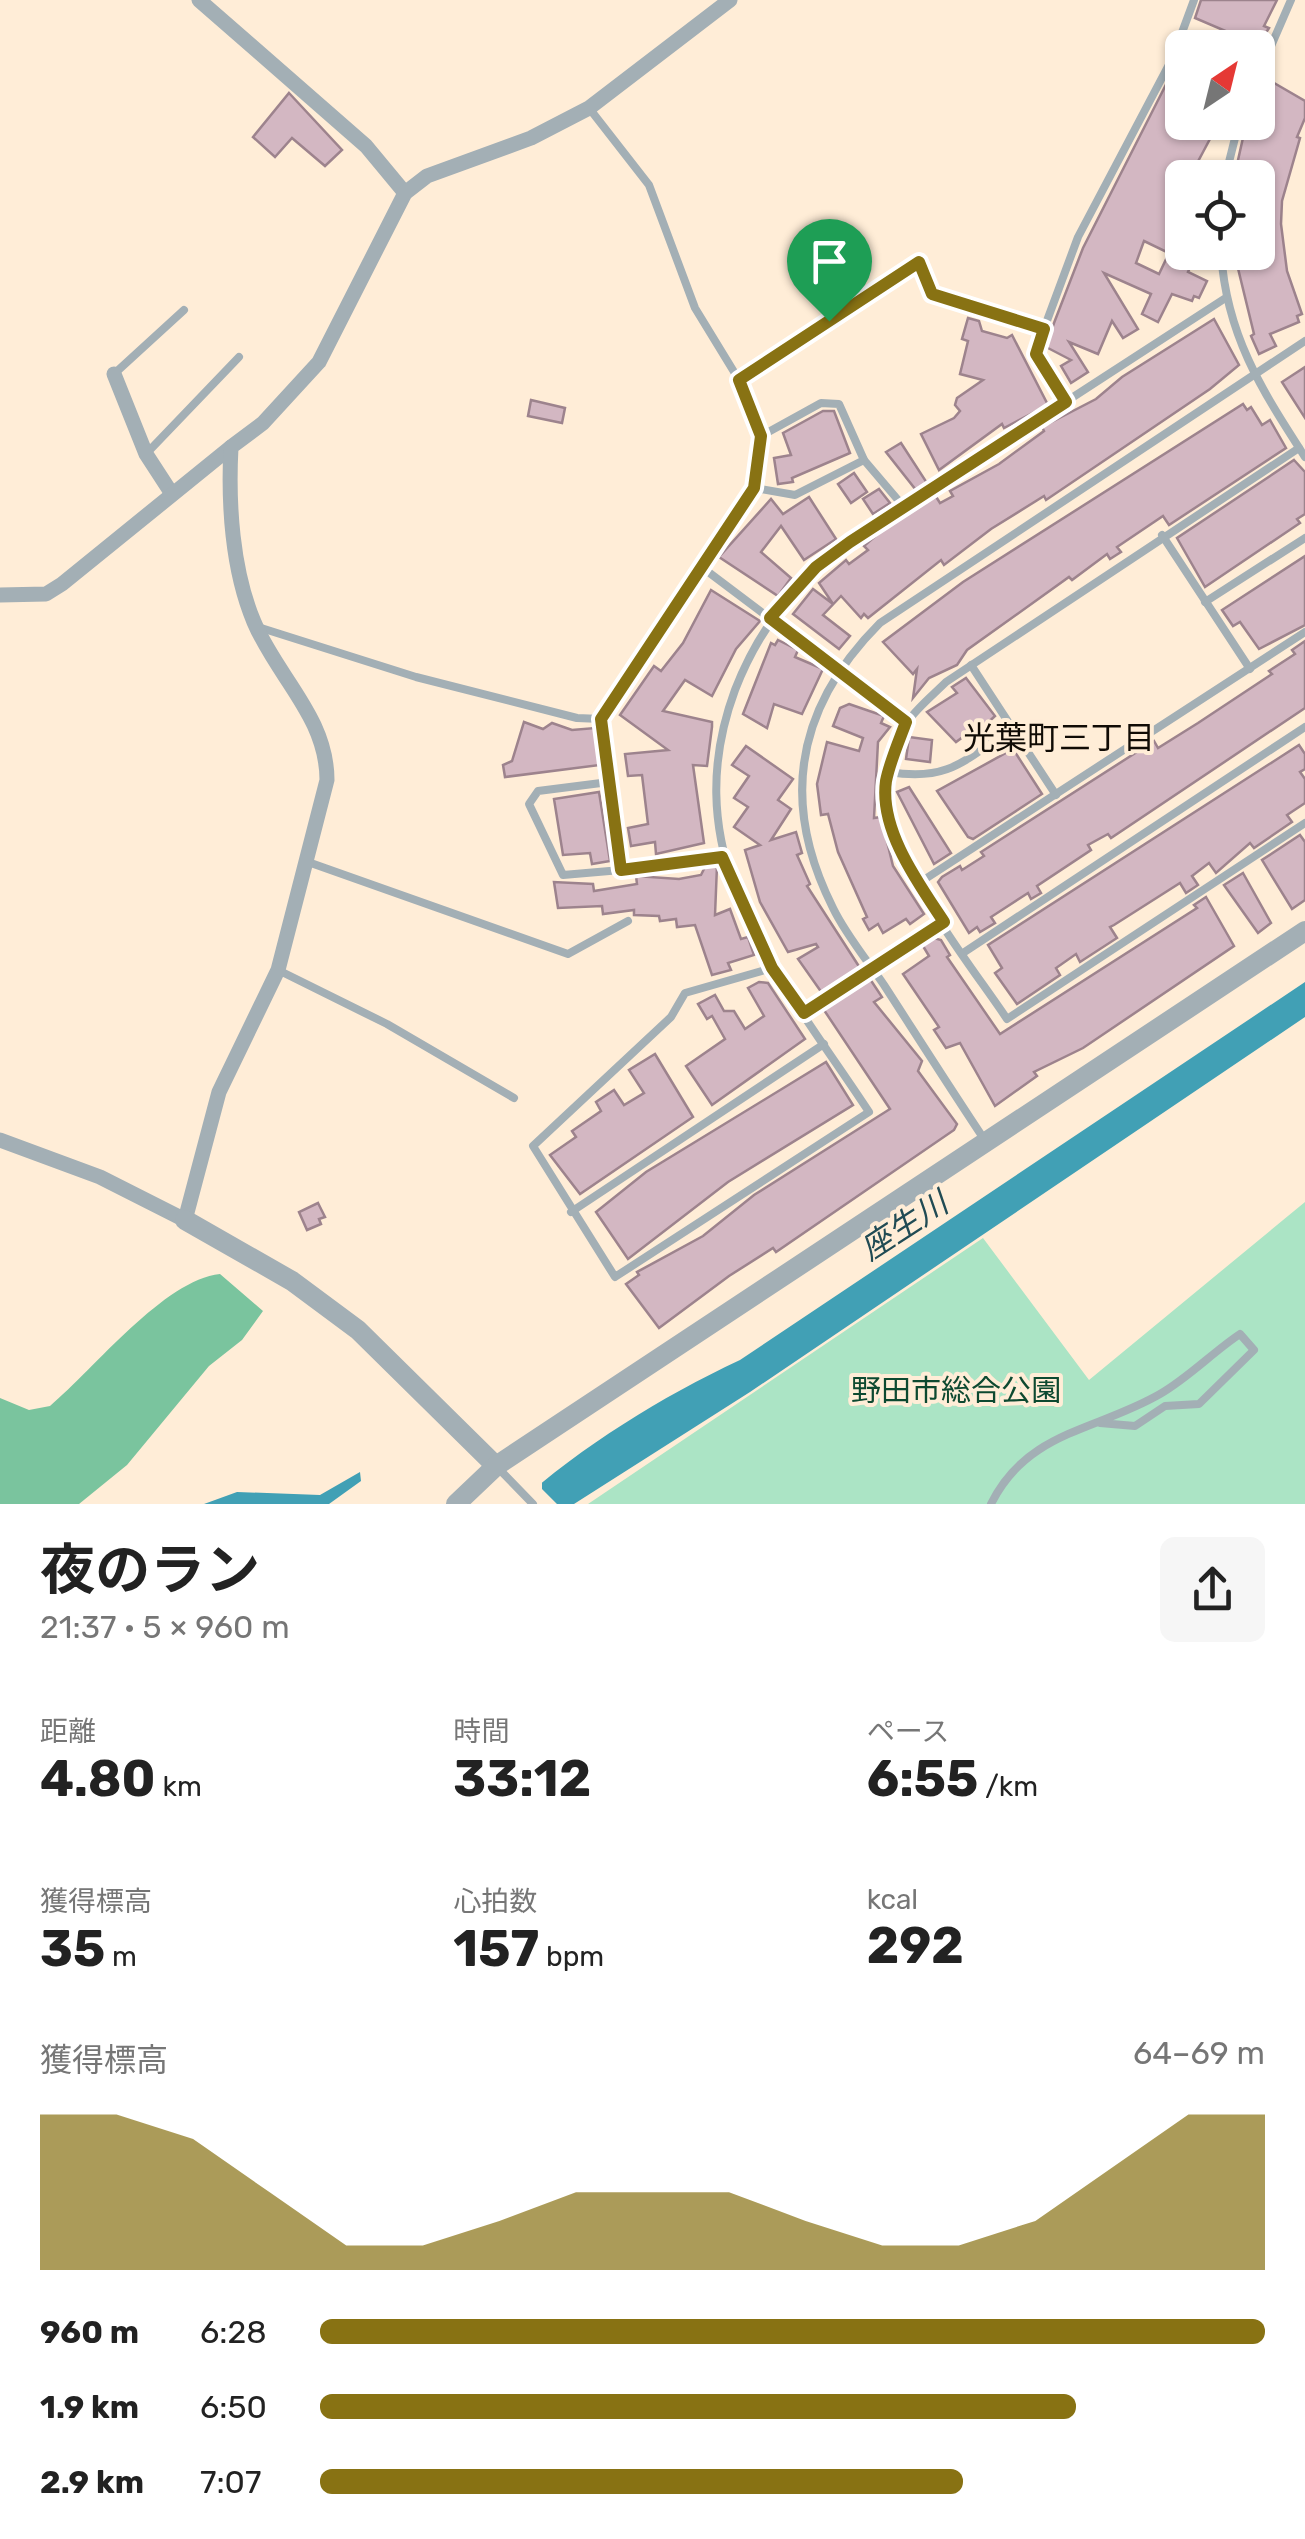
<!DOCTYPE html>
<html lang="ja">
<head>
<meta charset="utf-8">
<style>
	:root { --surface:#fff; --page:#f6f6f6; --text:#222; --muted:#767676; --accent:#887213 }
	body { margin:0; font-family:Rubik,"Noto Sans JP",sans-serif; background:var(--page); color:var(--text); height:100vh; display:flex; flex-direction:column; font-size:38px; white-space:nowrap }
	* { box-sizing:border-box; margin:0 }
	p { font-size:32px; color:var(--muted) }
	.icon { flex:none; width:55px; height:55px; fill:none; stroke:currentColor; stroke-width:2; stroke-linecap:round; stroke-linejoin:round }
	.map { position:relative; height:1504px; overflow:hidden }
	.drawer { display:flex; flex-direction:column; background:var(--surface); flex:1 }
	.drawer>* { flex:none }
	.needle { width:65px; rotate:35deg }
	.buttons { position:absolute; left:1165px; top:30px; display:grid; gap:20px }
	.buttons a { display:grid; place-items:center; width:110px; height:110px; border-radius:15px; background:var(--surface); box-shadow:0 2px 8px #0004; font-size:50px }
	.pin { position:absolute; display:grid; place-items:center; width:85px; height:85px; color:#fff; margin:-102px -42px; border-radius:50% 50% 50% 0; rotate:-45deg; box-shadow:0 0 10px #0007 }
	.pin .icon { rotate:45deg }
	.round { display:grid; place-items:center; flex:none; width:105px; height:105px; border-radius:15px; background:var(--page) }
	.head { display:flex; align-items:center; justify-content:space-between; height:170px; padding:0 40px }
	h1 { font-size:55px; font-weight:700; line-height:75px }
	.figures { display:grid; grid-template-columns:repeat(3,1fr); gap:15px; height:170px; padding:10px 40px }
	.figures div { display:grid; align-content:center }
	.figures b { font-size:50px; font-weight:700 }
	.figures small { font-size:28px; font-weight:400 }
	.figures p { font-size:28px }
	.chart { height:280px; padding:20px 40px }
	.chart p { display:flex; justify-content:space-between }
	.chart svg { width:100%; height:180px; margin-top:10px; fill:var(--accent); opacity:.7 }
	ul { padding:0 40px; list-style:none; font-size:32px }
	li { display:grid; grid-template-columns:160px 120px 1fr; align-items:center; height:75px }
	li i { height:25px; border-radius:12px; background:var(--accent) }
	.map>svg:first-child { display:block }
	.green { fill:#abe4c5 }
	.forest { fill:#7ac49e }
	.water { fill:#41a0b5 }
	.pier { fill:#ffedd7 }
	.building { fill:#d3b7c2; stroke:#9d838d; stroke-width:2.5; fill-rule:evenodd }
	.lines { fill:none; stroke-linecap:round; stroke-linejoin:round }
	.service { stroke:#a3afb5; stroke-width:8 }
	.minor { stroke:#a3afb5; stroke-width:15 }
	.tertiary { stroke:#a3afb5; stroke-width:20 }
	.route-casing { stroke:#fff; stroke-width:20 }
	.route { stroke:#887213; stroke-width:12 }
	.labels { text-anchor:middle; stroke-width:8; stroke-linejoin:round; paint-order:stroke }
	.park-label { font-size:30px; fill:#0d4930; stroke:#ffedd7 }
	.neighbourhood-label { font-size:32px; fill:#100b05; stroke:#ffedd7 }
	.water-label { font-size:32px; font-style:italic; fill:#214b54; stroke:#ffedd7 }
</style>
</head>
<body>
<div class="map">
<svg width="1305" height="1504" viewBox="0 0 1305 1504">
	<rect width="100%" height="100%" fill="#ffedd7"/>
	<!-- green -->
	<polygon class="green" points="1305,1202 1305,1504 588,1504 983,1238 1089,1380"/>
	<!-- forest -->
	<path class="forest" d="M 220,1274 L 263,1311 L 242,1340 L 209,1366 L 127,1465 L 79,1504 L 0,1504 L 0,1398 L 29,1410 L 50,1406 C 95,1368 164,1280 220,1274 Z"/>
	<!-- water -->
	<g class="water">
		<path d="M 1305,982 L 1305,1017 L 750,1392 L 574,1504 L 517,1504 C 582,1446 661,1397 740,1360 Z"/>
		<polygon points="360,1472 361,1481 329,1504 204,1504 237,1492 320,1495"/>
	</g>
	<!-- pier -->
	<polygon class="pier" points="542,1480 542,1489 557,1504 512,1504"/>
	<!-- building -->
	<g class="building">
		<polygon points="1201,0 1277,0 1264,26 1269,28 1258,45 1195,18"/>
		<path d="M 1182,53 L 1182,122 L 1219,122 L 1194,169 L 1211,178 L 1182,178 L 1182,252 L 1197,252 L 1188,272 L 1207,281 L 1199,298 L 1194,296 L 1192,301 L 1172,294 L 1158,322 L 1142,314 L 1151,294 L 1104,273 L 1138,329 L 1123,338 L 1112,321 L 1098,354 L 1069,342 L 1088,372 L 1071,383 L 1061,366 L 1071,360 L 1046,347 L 1054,323 L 1083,248 ZM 1144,241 L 1169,253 L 1159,274 L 1136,263 Z"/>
		<polygon points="1269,80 1305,101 1305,118 1297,137 1300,138 1282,201 1281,224 1287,271 1302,314 1297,316 1299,322 1270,334 1276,346 1259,354 1251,336 1254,334 1234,252 1258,252 1258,178 1234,178 1245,129 1248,122 1258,122 1258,98"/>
		<polygon points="289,93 342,150 325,166 292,138 275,157 253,137"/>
		<polygon points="968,318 979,321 982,331 1007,338 1012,335 1048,405 1004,428 1002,424 939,470 921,434 954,418 960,411 955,405 957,398 983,380 960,374 968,341 962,339"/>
		<polygon points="1214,319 1239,365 1210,389 1046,500 1044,496 991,529 944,565 941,560 868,618 864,614 861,618 841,596 823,615 850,636 839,649 793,614 813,589 833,604 819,583 846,560 849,564 868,550 864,546 880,532 935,495 940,503 953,496 950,491 999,464 1044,431 1042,427 1096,399 1122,377"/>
		<polygon points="1305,367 1305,418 1282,382"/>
		<polygon points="531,400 565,408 562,423 528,416"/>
		<polygon points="1243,404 1247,410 1251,407 1262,425 1270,420 1286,448 1169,525 1163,516 1117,547 1121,552 1110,559 1107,554 1072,580 1069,577 967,650 957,665 929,678 913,698 917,669 913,674 883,642 963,582"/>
		<polygon points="823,411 834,411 850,453 792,478 793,482 778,484 774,458 791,455 783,433"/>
		<polygon points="901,443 927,483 916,490 886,452"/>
		<polygon points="1294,460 1305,472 1305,514 1297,519 1300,523 1205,587 1177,538"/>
		<polygon points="854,473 867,492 851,503 838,484"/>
		<polygon points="879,489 890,503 873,514 863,499"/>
		<polygon points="809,497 836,539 804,560 781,526 761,552 791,578 778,596 719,557 771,499 783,514"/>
		<polygon points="1305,556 1305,625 1259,649 1240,622 1233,626 1222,610"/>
		<polygon points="711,590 760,621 736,649 712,696 685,680 663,711 712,722 712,727 707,766 693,765 704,843 656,854 655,842 631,846 628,828 648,824 642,775 628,776 625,754 668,750 620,715 654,666 661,671 683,643"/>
		<polygon points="778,640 798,650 795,657 823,669 802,714 774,704 767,728 743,714 771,643 775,645"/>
		<polygon points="1305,641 1305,708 1111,838 1108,834 1088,845 1091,850 1037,886 1041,893 1031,899 1028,893 991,917 995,923 980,932 977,927 969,933 938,882 942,877 960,866 962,870 984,856 981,852 1154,741 1158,748 1198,723 1272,674 1269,671 1295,654 1292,650"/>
		<polygon points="966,678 995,716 980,730 978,726 956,742 927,712 957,693 952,687"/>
		<polygon points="849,704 884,716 881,723 890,727 878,742 874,818 881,817 893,866 924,914 910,924 906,919 883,933 878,924 869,930 863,919 867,917 838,852 828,814 821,815 817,784 827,742 859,751 863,738 833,726 840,708"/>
		<polygon points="524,722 543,729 552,723 572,730 595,728 600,765 505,777 503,765 512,761"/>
		<polygon points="909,737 932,740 930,762 906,759"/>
		<polygon points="1299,745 1305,754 1305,769 1300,772 1305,779 1305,803 1287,815 1292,822 1254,848 1250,843 1216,873 1209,863 1192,876 1198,885 1186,893 1180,883 1114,925 1110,927 1117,938 1080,962 1076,954 1056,968 1060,975 1017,1004 995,973 1002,968 988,945"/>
		<polygon points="746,746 793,779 778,800 791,809 771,840 796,832 802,853 797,855 810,884 807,886 860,968 822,993 798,959 818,947 816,944 788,952 760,902 745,850 760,845 734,827 748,807 734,798 749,776 732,765"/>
		<polygon points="1013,749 1042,794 973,839 968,837 937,791"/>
		<polygon points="909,787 951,853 934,864 897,792"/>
		<polygon points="599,792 610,861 592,864 590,853 563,855 554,799"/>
		<polygon points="1300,835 1305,842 1305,900 1292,909 1262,860"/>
		<polygon points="717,866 715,915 730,909 741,939 748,937 754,955 728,963 731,970 712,975 695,925 677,927 676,919 660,921 659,916 634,915 634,910 603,914 602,906 558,908 554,882 593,884 594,891 637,884 636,876 679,879 701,875 705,867"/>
		<polygon points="1243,873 1271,923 1258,933 1224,885"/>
		<polygon points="1206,897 1234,946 1083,1048 1034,1072 1037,1076 995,1106 960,1043 946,1048 934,1030 939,1027 903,974 929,956 923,946 934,938 941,940 950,955 947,957 1000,1034 1197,908 1194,905"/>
		<polygon points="870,979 882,997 874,1002 922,1061 918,1071 957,1124 954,1130 776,1252 773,1248 729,1276 659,1328 626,1284 639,1275 637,1272 703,1236 754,1195 890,1109 824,1010"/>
		<polygon points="759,982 768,983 805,1039 712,1105 686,1066 725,1039 712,1016 707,1019 698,1004 715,995 724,1011 734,1011 745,1029 764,1016 748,988"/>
		<polygon points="655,1054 693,1117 580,1194 550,1155 576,1137 572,1131 601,1111 596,1102 614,1090 624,1105 644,1093 629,1070"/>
		<polygon points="826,1062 853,1105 728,1182 628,1259 596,1212 646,1172"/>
		<polygon points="318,1203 325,1217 319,1219 321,1224 307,1230 299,1212"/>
	</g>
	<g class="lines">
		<!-- service -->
		<g class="service">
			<polyline points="1258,76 1291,0"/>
			<polyline points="589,108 649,185 695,308 739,380 761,436 755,488 601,719 621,870 721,857"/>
			<polyline points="1225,178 1239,122"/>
			<path d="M 1221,252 C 1226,334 1261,389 1305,457"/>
			<polyline points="114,374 184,310"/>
			<polyline points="739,380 919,262 932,294 1043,329"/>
			<polyline points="1066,402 1035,353 1078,237 1173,57 1194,0"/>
			<polyline points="761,436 821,403 839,404 864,460 904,507"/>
			<path d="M 1299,448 L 946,682 C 934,694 918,707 908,721 C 842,812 957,944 1007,1019 L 1305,823"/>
			<polyline points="146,454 239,357"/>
			<polyline points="755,488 795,495 864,460"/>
			<polyline points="1162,535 1250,669"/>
			<polyline points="699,565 907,722"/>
			<polyline points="1205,602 1305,538"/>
			<polyline points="258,627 416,677 577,718 601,719"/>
			<polyline points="971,665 1056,795"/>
			<path d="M 889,772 C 949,782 965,760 1012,728"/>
			<polyline points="609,782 538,791 529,804 563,875 621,870"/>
			<polyline points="308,862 568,954 628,921"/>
			<polyline points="919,883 1305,632"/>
			<polyline points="963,953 1305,727"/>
			<path d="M 772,968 L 685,993 L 671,1017 L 533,1146 L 615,1277 L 869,1112 C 781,978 672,860 735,690 C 759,628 796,582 850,542 L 1224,299"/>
			<polyline points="278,970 387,1024 514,1098"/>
			<polyline points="804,1013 944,923"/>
			<path d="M 984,1139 C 950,1088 917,1036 884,985 C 867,960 846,935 833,908 C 779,801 797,706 880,623 L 1305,341"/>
			<polyline points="571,1212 824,1044"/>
			<polyline points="498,1468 533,1504"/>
			<path d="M 991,1504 C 1027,1431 1096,1431 1160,1394 C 1188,1378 1213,1352 1240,1334 L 1254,1350 L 1199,1404 L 1165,1406 L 1135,1426 L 1100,1423"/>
		</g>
		<!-- minor -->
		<g class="minor">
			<polyline points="199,0 366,146 405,193"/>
			<polyline points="114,374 146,454 172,494"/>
			<polyline points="0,595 46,594 62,584 231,447"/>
			<path d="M 0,1140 L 100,1177 L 185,1220 L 219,1092 L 278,970 L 327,780 C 327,717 277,677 254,622 C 232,570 228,503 231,447 L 263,423 L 319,362 L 405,193 L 427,176 L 531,138 L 589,108 L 730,0"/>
		</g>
		<!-- tertiary -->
		<g class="tertiary">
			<polyline points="185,1220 292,1281 358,1330 496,1466"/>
			<polyline points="456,1504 496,1466 1305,931"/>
		</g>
	</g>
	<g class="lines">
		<!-- route casing -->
		<g class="route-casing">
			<path id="route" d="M 919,262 L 932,294 L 1044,329 L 1036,354 L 1066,402 L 850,542 L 816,567 L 770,618 L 906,722 C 899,741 890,761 886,781 C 879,830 919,884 944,922 L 804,1013 L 772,968 L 722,857 L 621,870 L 601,719 L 754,488 L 761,436 L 739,380 Z"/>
		</g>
		<!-- route -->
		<use href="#route" class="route"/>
	</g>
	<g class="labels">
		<!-- park labels -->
		<g class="park-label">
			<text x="956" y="1401">野田市総合公園</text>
		</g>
		<!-- neighbourhood labels -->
		<g class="neighbourhood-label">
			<text x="1059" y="749">光葉町三丁目</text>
		</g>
		<!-- water labels -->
		<g class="water-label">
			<text transform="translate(904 1226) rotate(-33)" y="11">座生川</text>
		</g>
	</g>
</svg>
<div class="buttons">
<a><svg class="needle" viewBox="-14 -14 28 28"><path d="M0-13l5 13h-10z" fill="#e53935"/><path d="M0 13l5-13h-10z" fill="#767676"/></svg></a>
<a><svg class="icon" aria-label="locate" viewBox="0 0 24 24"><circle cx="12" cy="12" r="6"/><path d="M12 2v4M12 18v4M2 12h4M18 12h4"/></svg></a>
</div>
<div class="pin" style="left:829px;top:321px;background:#1e9e55"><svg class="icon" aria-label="arrive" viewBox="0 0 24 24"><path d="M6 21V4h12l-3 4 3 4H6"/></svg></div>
</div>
<section class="drawer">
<div class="head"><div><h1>夜のラン</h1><p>21:37 · 5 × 960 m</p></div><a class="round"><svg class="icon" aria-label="share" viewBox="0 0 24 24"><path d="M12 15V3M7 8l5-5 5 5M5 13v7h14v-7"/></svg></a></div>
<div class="figures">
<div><p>距離</p><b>4.80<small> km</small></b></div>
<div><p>時間</p><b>33:12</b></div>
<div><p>ペース</p><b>6:55<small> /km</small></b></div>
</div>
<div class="figures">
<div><p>獲得標高</p><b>35<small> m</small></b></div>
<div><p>心拍数</p><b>157<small> bpm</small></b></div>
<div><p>kcal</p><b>292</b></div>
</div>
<div class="chart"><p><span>獲得標高</span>64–69 m</p>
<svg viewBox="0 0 160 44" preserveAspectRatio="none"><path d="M0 44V6L10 6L20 12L30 25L40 38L50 38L60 32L70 25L80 25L90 25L100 32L110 38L120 38L130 32L140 19L150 6L160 6V44z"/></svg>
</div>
<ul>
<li><b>960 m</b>6:28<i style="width:100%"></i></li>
<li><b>1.9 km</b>6:50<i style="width:80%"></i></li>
<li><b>2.9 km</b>7:07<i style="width:68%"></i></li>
</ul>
</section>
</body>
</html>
